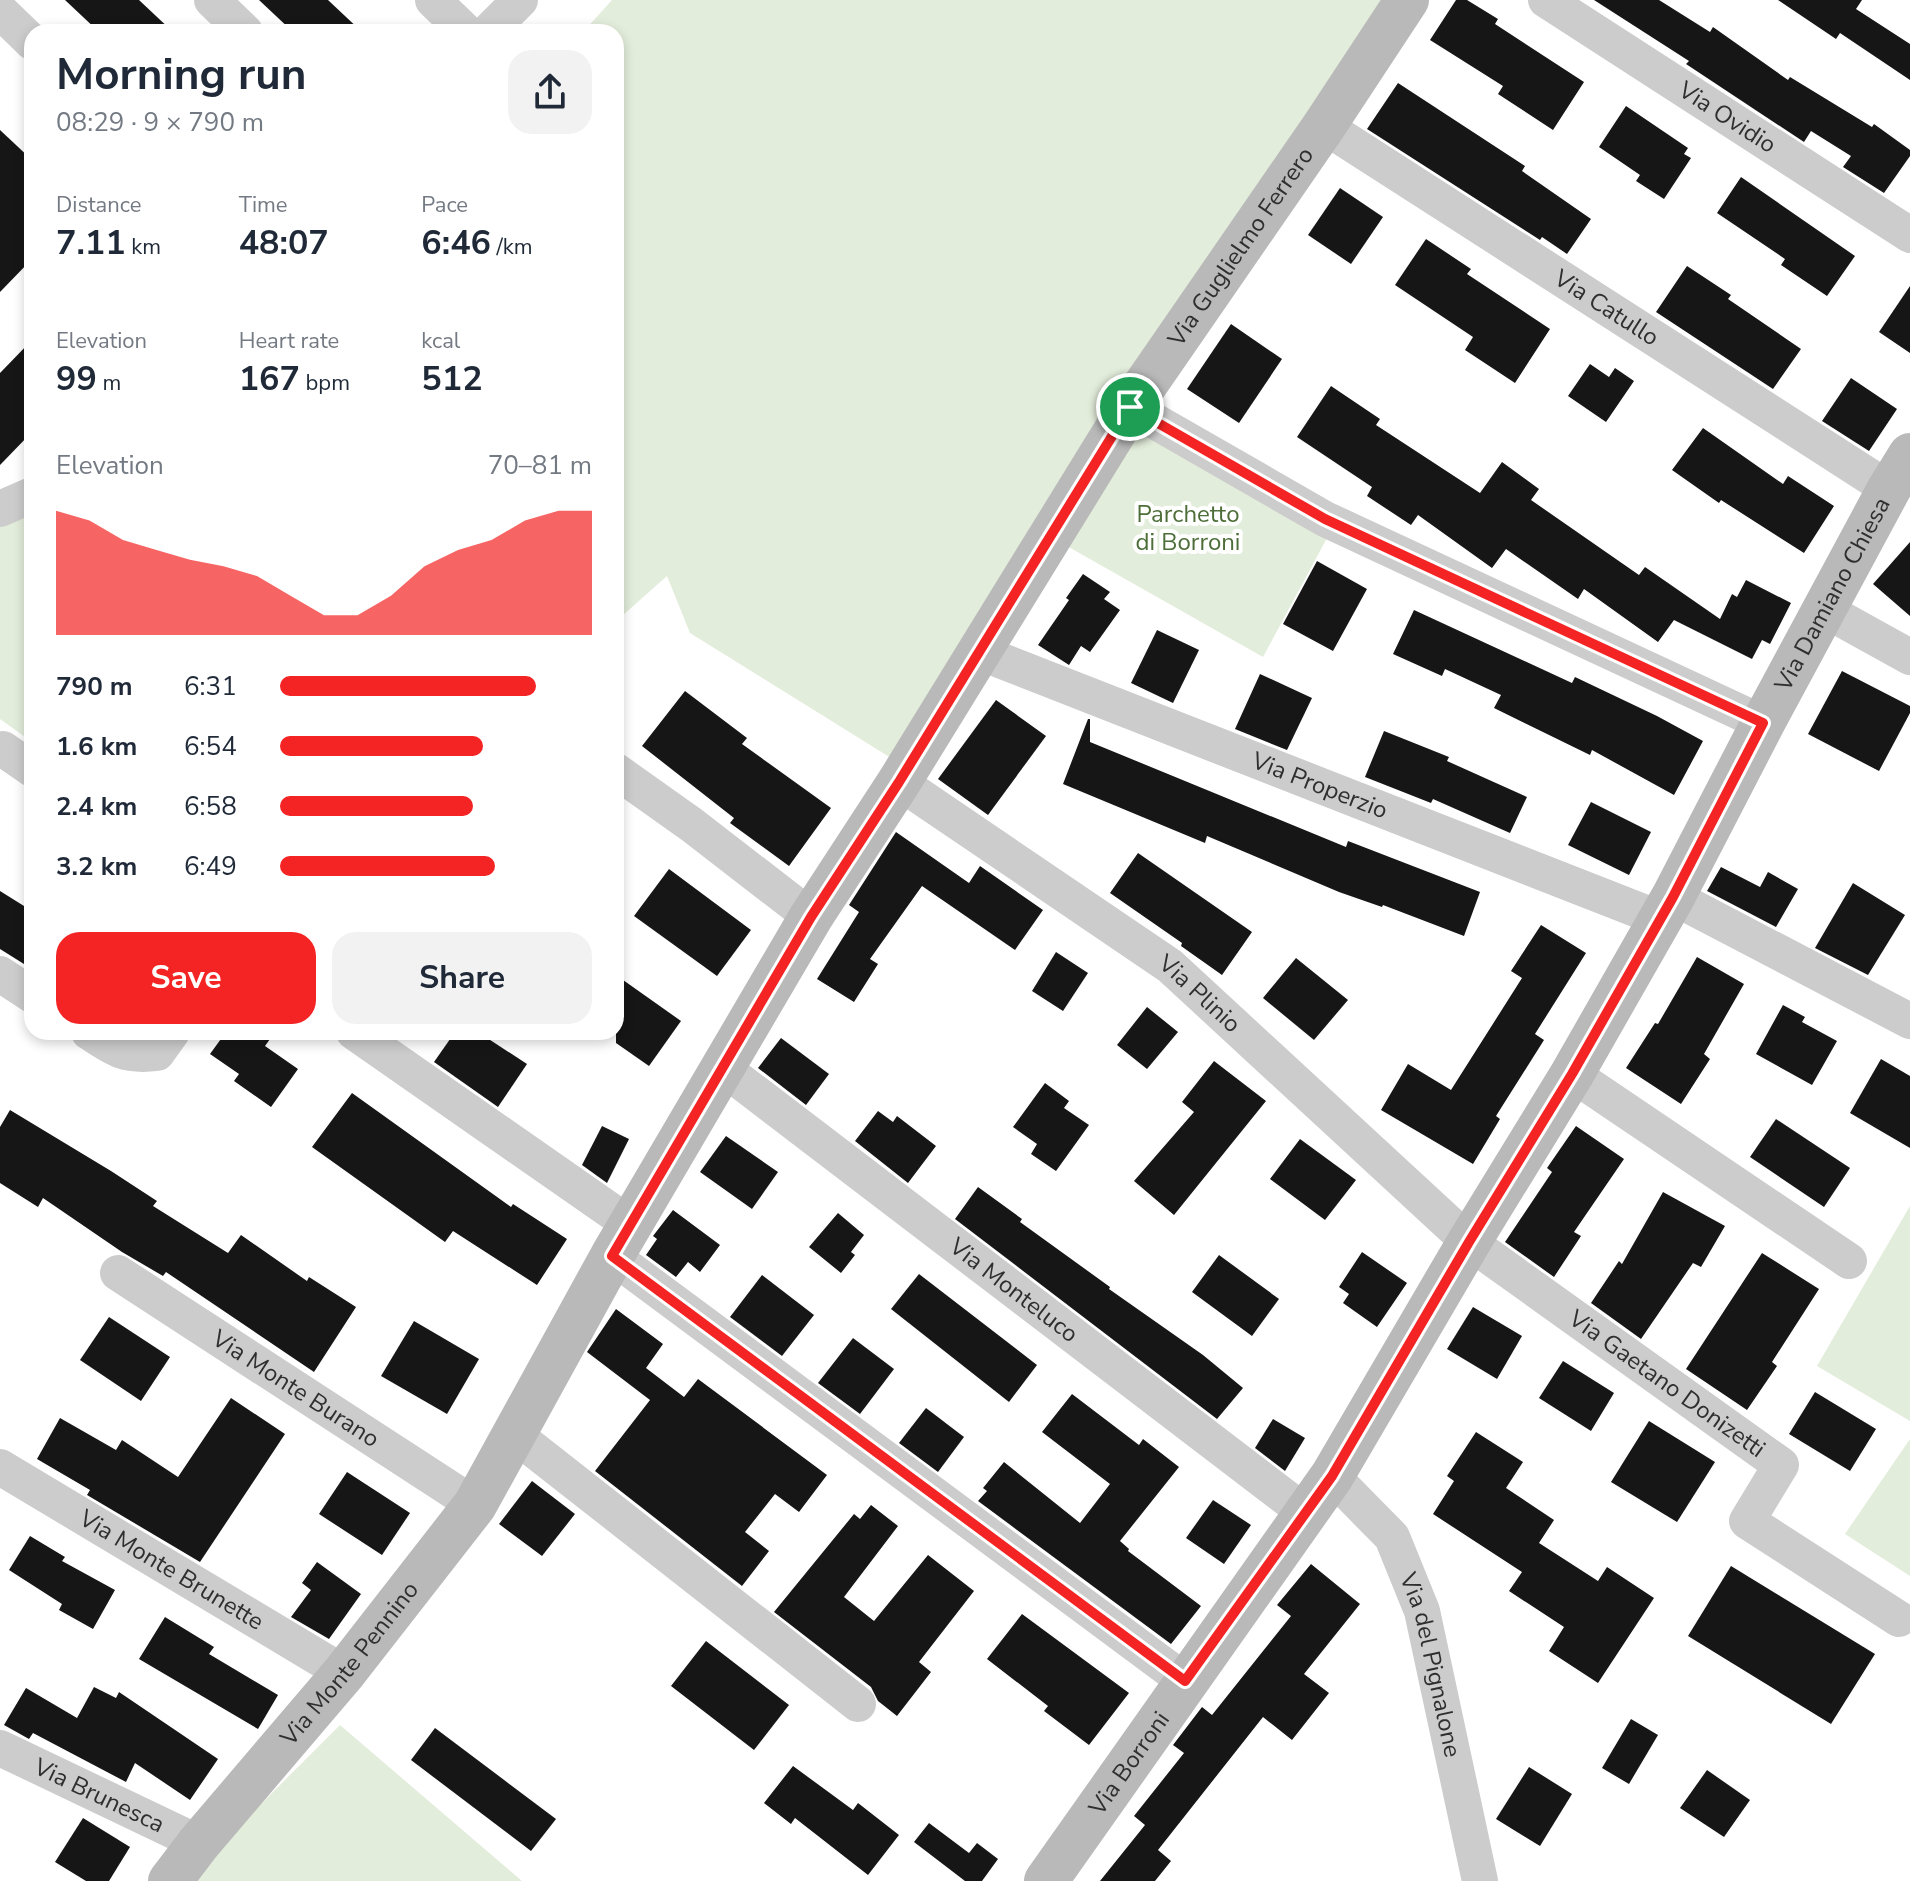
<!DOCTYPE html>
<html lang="en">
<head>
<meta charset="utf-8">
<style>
	:root { --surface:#fff; --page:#f2f2f3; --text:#1f2937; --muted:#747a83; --accent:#f32423 }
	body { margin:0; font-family:"Nunito Sans",sans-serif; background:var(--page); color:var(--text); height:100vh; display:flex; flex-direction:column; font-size:30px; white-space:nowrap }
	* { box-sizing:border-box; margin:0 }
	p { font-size:26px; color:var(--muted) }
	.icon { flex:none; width:44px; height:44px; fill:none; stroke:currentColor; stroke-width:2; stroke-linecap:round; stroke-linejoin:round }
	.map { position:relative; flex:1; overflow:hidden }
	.sheet { position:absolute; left:24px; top:24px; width:600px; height:1016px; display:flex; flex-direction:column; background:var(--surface); border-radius:24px; box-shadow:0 4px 12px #0003 }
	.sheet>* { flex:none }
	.pin { position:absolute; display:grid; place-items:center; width:68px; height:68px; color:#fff; margin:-34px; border:4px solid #fff; border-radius:50%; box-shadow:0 2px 8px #0007 }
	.round { display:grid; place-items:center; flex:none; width:84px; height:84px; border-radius:24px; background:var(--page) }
	.summary { display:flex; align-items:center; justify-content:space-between; height:136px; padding:0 32px }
	h1 { font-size:44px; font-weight:700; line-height:60px }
	.stats { display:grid; grid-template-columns:repeat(3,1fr); gap:12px; height:136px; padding:8px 32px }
	.stats div { display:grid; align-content:center }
	.stats b { font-size:34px; font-weight:700 }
	.stats small { font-size:22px; font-weight:400 }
	.stats p { font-size:22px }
	.chart { height:224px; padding:16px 32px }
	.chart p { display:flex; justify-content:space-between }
	.chart svg { width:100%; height:144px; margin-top:8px; fill:var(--accent); opacity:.7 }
	.button { display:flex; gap:16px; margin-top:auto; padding:16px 32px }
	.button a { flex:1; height:92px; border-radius:24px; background:var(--accent); color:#fff; font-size:32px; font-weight:700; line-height:92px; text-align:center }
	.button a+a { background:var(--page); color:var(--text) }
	ul { padding:0 32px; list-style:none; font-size:26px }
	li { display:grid; grid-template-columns:128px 96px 1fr; align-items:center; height:60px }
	li i { height:20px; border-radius:10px; background:var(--accent) }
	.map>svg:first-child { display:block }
	.green { fill:#e3eddb }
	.building { fill:#161616 }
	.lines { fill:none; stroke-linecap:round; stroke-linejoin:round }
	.street { stroke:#ccc; stroke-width:36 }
	.secondary { stroke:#b9b9b9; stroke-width:44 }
	.route-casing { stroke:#fff; stroke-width:16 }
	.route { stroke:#f32423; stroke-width:10 }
	.labels { text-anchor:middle; stroke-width:8; stroke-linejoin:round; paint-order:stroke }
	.street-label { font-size:24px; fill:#2f2f2f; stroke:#fff }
	.park-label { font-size:24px; fill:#4d6e38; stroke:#fff }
</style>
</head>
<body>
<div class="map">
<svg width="1910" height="1881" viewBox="0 0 1910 1881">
	<rect width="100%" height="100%" fill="#fff"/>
	<!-- green -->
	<g class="green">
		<polygon points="612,0 1385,0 891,758 690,633 667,576 622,616 616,613 616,32 583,32"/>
		<polygon points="1130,407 1334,525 1263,657 1051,537"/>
		<polygon points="32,509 32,742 0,719 0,526"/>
		<polygon points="1910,1206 1910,1421 1817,1366"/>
		<polygon points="1910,1439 1910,1576 1845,1534"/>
		<polygon points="340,1725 522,1881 193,1881 219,1846"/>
	</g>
	<!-- building -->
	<g class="building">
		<polygon points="65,0 139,0 173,32 99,32"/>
		<polygon points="259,0 328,0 362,32 293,32"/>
		<polygon points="1456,0 1467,0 1498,19 1495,24 1584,82 1553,130 1498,94 1503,86 1430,40"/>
		<polygon points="1594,0 1659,0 1710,32 1713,27 1788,80 1790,77 1872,127 1874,124 1910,150 1910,156 1884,193 1843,167 1851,156 1811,131 1804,142 1686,64 1689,61"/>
		<polygon points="1778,0 1862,0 1856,9 1910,44 1910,80 1840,33 1836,39"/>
		<polygon points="1398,83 1525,166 1522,171 1591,219 1567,254 1542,237 1540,240 1367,129"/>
		<polygon points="1626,106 1688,148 1684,154 1691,158 1664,199 1636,181 1640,175 1599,147"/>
		<polygon points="0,130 32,160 32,259 0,292"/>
		<polygon points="1741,177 1855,256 1827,296 1781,265 1785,259 1717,213"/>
		<polygon points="1340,188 1383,217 1351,264 1308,235"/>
		<polygon points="1426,239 1471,269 1467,274 1550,329 1515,383 1465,350 1473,337 1395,285"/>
		<polygon points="1687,266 1731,295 1728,299 1801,349 1773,389 1656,312"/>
		<polygon points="1910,286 1910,353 1879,332"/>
		<polygon points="1231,324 1282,359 1239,423 1187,389"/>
		<polygon points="32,340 32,432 0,465 0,373"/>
		<polygon points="1590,364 1609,377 1615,368 1634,381 1606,422 1568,396"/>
		<polygon points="1851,378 1897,409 1869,451 1822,421"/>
		<polygon points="1331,386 1380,419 1376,425 1480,493 1502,462 1539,489 1531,500 1639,575 1645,567 1720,619 1732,594 1737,597 1746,580 1791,603 1770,644 1762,640 1752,659 1674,620 1658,642 1584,589 1578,599 1506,549 1492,568 1418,515 1411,525 1367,496 1372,487 1297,437"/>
		<polygon points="1703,428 1783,484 1788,476 1834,506 1804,553 1721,500 1719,503 1672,470"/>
		<polygon points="1910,542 1910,616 1873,584"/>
		<polygon points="1317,561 1367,589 1333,651 1283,624"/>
		<polygon points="1083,574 1110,592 1104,599 1120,610 1090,652 1081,646 1069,665 1038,645 1069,600 1066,598"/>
		<polygon points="1414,610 1572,683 1575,677 1657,716 1703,741 1674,795 1592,750 1590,755 1494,708 1501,695 1445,669 1442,676 1393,654"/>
		<polygon points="1157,630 1199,650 1173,703 1131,683"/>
		<polygon points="1842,671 1910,706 1910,713 1879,771 1808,734"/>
		<polygon points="1260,674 1312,698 1287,750 1235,729"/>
		<polygon points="685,691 747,738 742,744 831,808 789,866 730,823 734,818 642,746"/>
		<polygon points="996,700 1046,736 988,815 938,779"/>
		<polygon points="1088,719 1090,719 1090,742 1346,847 1348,841 1480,892 1464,936 1383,905 1382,907 1339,892 1207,836 1205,843 1063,784"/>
		<polygon points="1384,731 1449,757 1447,761 1527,797 1510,833 1433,799 1431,803 1365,777"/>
		<polygon points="1591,802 1651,832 1629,875 1568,845"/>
		<polygon points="896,832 969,883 980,866 1043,910 1015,950 922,886 870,959 878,964 854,1002 817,979 859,912 849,905"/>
		<polygon points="1138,853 1252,932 1222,975 1181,946 1182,943 1110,893"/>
		<polygon points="1721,867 1760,887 1768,872 1798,889 1776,927 1707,891"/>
		<polygon points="669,869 751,930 717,976 634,916"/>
		<polygon points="1853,883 1905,915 1868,975 1815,948"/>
		<polygon points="0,891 32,911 32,951 24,964 0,949"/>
		<polygon points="1541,925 1586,953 1535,1034 1544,1040 1496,1116 1500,1119 1473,1164 1381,1110 1408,1064 1451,1090 1522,978 1511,971"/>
		<polygon points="1056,952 1088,973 1063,1011 1032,991"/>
		<polygon points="1697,957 1744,984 1704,1054 1710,1059 1681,1104 1626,1068 1655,1023 1658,1024"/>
		<polygon points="1296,958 1348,1000 1314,1040 1263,998"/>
		<polygon points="616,975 681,1021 649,1066 616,1043"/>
		<polygon points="1783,1005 1805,1017 1802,1022 1837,1041 1812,1085 1756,1054"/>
		<polygon points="1147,1007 1178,1032 1147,1069 1117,1045"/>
		<polygon points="226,1032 275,1032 265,1046 298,1069 271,1107 234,1081 239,1074 210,1054"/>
		<polygon points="455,1032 478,1032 527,1064 498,1107 434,1062"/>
		<polygon points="781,1038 829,1074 806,1105 758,1068"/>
		<polygon points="1881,1059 1910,1076 1910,1148 1850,1113"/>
		<polygon points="1214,1061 1266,1101 1174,1215 1134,1181 1194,1112 1182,1102"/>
		<polygon points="1045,1083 1069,1101 1064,1108 1089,1125 1056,1171 1031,1154 1037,1144 1013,1127"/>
		<polygon points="352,1093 511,1207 513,1204 567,1239 537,1285 453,1231 445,1242 312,1147"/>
		<polygon points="10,1110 111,1171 157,1201 153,1206 228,1253 241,1235 307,1281 309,1277 356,1307 314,1372 166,1272 163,1276 122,1252 43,1198 38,1207 0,1183 0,1127"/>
		<polygon points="878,1111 893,1122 897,1116 936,1146 908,1183 855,1141"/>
		<polygon points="1776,1119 1850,1168 1824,1207 1750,1157"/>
		<polygon points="602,1126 629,1139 607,1183 582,1165"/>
		<polygon points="1576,1126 1624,1159 1574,1232 1581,1236 1554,1277 1505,1242 1552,1172 1547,1168"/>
		<polygon points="726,1136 778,1172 752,1209 700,1172"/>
		<polygon points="1300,1139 1356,1180 1325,1220 1270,1179"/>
		<polygon points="978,1187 1022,1219 1020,1222 1110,1287 1109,1289 1203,1355 1243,1388 1217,1419 955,1219"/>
		<polygon points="1663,1192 1725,1226 1701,1267 1693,1263 1641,1339 1591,1303 1619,1261 1622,1264"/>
		<polygon points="673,1210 720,1245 700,1272 688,1262 676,1277 646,1255 657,1239 653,1236"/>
		<polygon points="838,1213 864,1235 851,1252 855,1255 841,1273 809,1247"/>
		<polygon points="1362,1252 1407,1283 1377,1327 1343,1303 1349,1294 1339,1287"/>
		<polygon points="1762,1253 1819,1289 1772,1362 1777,1366 1747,1410 1686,1369"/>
		<polygon points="1219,1255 1279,1299 1252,1336 1192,1292"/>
		<polygon points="919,1274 1037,1365 1009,1402 891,1309"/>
		<polygon points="762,1275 814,1315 782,1356 730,1317"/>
		<polygon points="1473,1307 1522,1336 1497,1379 1447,1349"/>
		<polygon points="616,1309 663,1344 646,1368 684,1397 698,1379 827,1475 799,1512 775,1494 745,1532 769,1551 742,1586 595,1471 650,1400 587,1352"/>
		<polygon points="109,1317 170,1357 141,1401 80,1360"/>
		<polygon points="414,1321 479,1359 447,1414 381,1376"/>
		<polygon points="853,1338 894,1369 860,1414 818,1383"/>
		<polygon points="1563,1361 1614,1393 1591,1431 1539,1398"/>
		<polygon points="1815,1392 1876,1429 1850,1471 1789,1434"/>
		<polygon points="1072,1394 1139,1445 1143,1439 1179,1467 1120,1541 1129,1549 1128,1551 1201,1606 1171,1644 978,1501 987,1491 983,1488 1004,1462 1080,1523 1110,1484 1042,1432"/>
		<polygon points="231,1398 285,1434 200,1562 87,1495 90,1490 37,1459 60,1418 116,1450 122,1440 178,1477"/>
		<polygon points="926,1408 964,1437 938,1472 899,1443"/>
		<polygon points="1273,1419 1305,1438 1285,1471 1255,1448"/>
		<polygon points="1649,1421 1715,1462 1677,1522 1611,1482"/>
		<polygon points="1476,1432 1523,1462 1506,1488 1554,1520 1539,1543 1598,1581 1607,1567 1654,1598 1598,1683 1549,1651 1564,1627 1509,1591 1522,1572 1433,1514 1454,1481 1447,1476"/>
		<polygon points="347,1472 410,1513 382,1555 319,1514"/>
		<polygon points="532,1481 575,1514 542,1556 499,1524"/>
		<polygon points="1213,1500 1251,1525 1224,1564 1186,1538"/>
		<polygon points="871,1505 898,1526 844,1597 874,1621 928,1555 974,1591 919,1662 931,1672 897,1716 878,1701 871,1687 774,1612 854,1514 860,1519"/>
		<polygon points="30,1536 65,1557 62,1561 115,1590 93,1629 59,1610 62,1604 9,1570"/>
		<polygon points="317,1562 361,1594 329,1639 291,1617 311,1590 302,1583"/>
		<polygon points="1311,1564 1360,1604 1304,1674 1329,1693 1292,1740 1263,1717 1158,1850 1171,1861 1155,1881 1100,1881 1145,1825 1134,1816 1184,1753 1173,1745 1202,1707 1212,1715 1291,1616 1277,1605"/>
		<polygon points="1731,1566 1875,1654 1831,1724 1688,1636"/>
		<polygon points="1022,1614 1129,1693 1089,1745 1044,1711 1048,1706 987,1659"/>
		<polygon points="165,1617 214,1647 209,1654 278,1695 258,1729 139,1659"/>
		<polygon points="706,1641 789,1705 754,1750 671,1686"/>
		<polygon points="94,1687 116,1698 119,1692 218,1759 190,1800 135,1763 126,1782 33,1733 29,1739 4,1725 26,1688 77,1718"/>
		<polygon points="1631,1719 1658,1735 1629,1784 1602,1768"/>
		<polygon points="435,1728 556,1819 531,1851 411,1760"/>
		<polygon points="793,1766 853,1810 858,1803 899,1835 868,1875 795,1818 791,1824 764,1803"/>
		<polygon points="1529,1767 1572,1794 1540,1846 1496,1819"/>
		<polygon points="1707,1770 1750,1800 1724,1837 1680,1808"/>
		<polygon points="83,1818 130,1847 109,1881 86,1881 55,1862"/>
		<polygon points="929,1823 969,1853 977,1843 998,1859 982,1881 965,1881 914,1842"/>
	</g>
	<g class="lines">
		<!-- street -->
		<g class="street">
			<polyline points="212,0 245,32"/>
			<polyline points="433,0 466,32"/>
			<path id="s1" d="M 1546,0 L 1910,235"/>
			<polyline points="0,11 32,42"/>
			<polyline points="488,32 520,0"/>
			<path id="s2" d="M 1324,126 L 1889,489"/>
			<polyline points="1130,407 1325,519 1763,723"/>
			<polyline points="0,509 32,495"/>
			<polyline points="1825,610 1910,657"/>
			<path id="s3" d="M 979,652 L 1661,919"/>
			<polyline points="3,749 32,769"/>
			<polyline points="616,771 692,825 811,917"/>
			<path id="s4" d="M 899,782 L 1170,966 L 1469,1242 L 1781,1465 L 1747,1521 L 1899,1619"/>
			<polyline points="1673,897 1910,1021"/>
			<polyline points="0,974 32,995"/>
			<path d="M 89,1032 C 114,1049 125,1057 157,1053 L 172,1032"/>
			<polyline points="354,1032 631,1225"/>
			<path id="s5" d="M 723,1068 L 1306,1513"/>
			<polyline points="1572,1074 1849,1261"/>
			<polyline points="612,1256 1185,1681"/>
			<path id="s6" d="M 118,1273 L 475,1505"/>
			<polyline points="515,1435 858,1704"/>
			<path id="s7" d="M 0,1467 L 344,1673"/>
			<path id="s8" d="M 1332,1476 L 1392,1537 L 1422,1611 L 1480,1881"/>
			<path id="s9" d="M 0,1748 L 199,1843"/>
		</g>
		<!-- secondary -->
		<g class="secondary">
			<path id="s10" d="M 170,1881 L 199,1843 L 344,1673 L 475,1505 L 612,1256 L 811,917 L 899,782 L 1130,407 L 1324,126 L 1407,0"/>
			<path id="s11" d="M 1046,1881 L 1332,1476 L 1469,1242 L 1572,1074 L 1673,897 L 1763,723 L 1889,489 L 1910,455"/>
		</g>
	</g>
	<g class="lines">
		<!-- route casing -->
		<g class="route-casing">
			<polygon id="route" points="1130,407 1325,519 1763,723 1673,897 1572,1074 1469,1242 1332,1476 1185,1681 612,1256 811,917 899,782"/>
		</g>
		<!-- route -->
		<use href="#route" class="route"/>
	</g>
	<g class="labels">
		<!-- street labels -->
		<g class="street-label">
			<text dy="8" stroke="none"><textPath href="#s1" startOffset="216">Via Ovidio</textPath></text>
			<text dy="8" stroke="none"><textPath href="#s10" startOffset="1958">Via Guglielmo Ferrero</textPath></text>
			<text dy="8" stroke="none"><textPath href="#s2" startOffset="336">Via Catullo</textPath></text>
			<text dy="8" stroke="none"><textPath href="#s11" startOffset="1510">Via Damiano Chiesa</textPath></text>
			<text dy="8" stroke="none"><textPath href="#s3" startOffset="366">Via Properzio</textPath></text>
			<text dy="8" stroke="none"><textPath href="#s4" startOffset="368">Via Plinio</textPath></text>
			<text dy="8" stroke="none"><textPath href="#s5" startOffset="366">Via Monteluco</textPath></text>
			<text dy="8" stroke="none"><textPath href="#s4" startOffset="978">Via Gaetano Donizetti</textPath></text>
			<text dy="8" stroke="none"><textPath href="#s6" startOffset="212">Via Monte Burano</textPath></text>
			<text dy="8" stroke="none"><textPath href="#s7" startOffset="200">Via Monte Brunette</textPath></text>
			<text dy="8" stroke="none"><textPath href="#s10" startOffset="282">Via Monte Pennino</textPath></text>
			<text dy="8" stroke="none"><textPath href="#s8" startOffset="220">Via del Pignalone</textPath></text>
			<text dy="8" stroke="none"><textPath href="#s11" startOffset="144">Via Borroni</textPath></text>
			<text dy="8" stroke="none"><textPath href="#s9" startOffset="110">Via Brunesca</textPath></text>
		</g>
		<!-- park labels -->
		<g class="park-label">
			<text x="1188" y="522">Parchetto<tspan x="1188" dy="28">di Borroni</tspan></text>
		</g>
	</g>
</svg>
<div class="pin" style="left:1130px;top:407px;background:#1e9e55"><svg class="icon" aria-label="arrive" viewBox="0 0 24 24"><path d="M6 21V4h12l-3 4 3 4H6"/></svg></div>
<section class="sheet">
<div class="summary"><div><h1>Morning run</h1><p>08:29 · 9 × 790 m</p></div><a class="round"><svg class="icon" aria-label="share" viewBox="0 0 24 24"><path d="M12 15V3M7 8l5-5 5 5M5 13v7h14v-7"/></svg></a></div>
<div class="stats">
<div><p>Distance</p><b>7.11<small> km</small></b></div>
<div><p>Time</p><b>48:07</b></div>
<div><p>Pace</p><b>6:46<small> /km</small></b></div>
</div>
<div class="stats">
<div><p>Elevation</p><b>99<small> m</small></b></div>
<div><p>Heart rate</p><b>167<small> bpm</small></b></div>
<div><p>kcal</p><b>512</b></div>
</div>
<div class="chart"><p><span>Elevation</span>70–81 m</p>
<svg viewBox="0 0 160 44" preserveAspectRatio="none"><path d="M0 44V6L10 9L20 15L30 18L40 21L50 23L60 26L70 32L80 38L90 38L100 32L110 23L120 18L130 15L140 9L150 6L160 6V44z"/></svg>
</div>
<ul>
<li><b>790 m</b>6:31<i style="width:82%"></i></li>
<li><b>1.6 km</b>6:54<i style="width:65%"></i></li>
<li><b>2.4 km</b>6:58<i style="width:62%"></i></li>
<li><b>3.2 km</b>6:49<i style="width:69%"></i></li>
</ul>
<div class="button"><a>Save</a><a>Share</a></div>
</section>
</div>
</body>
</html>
